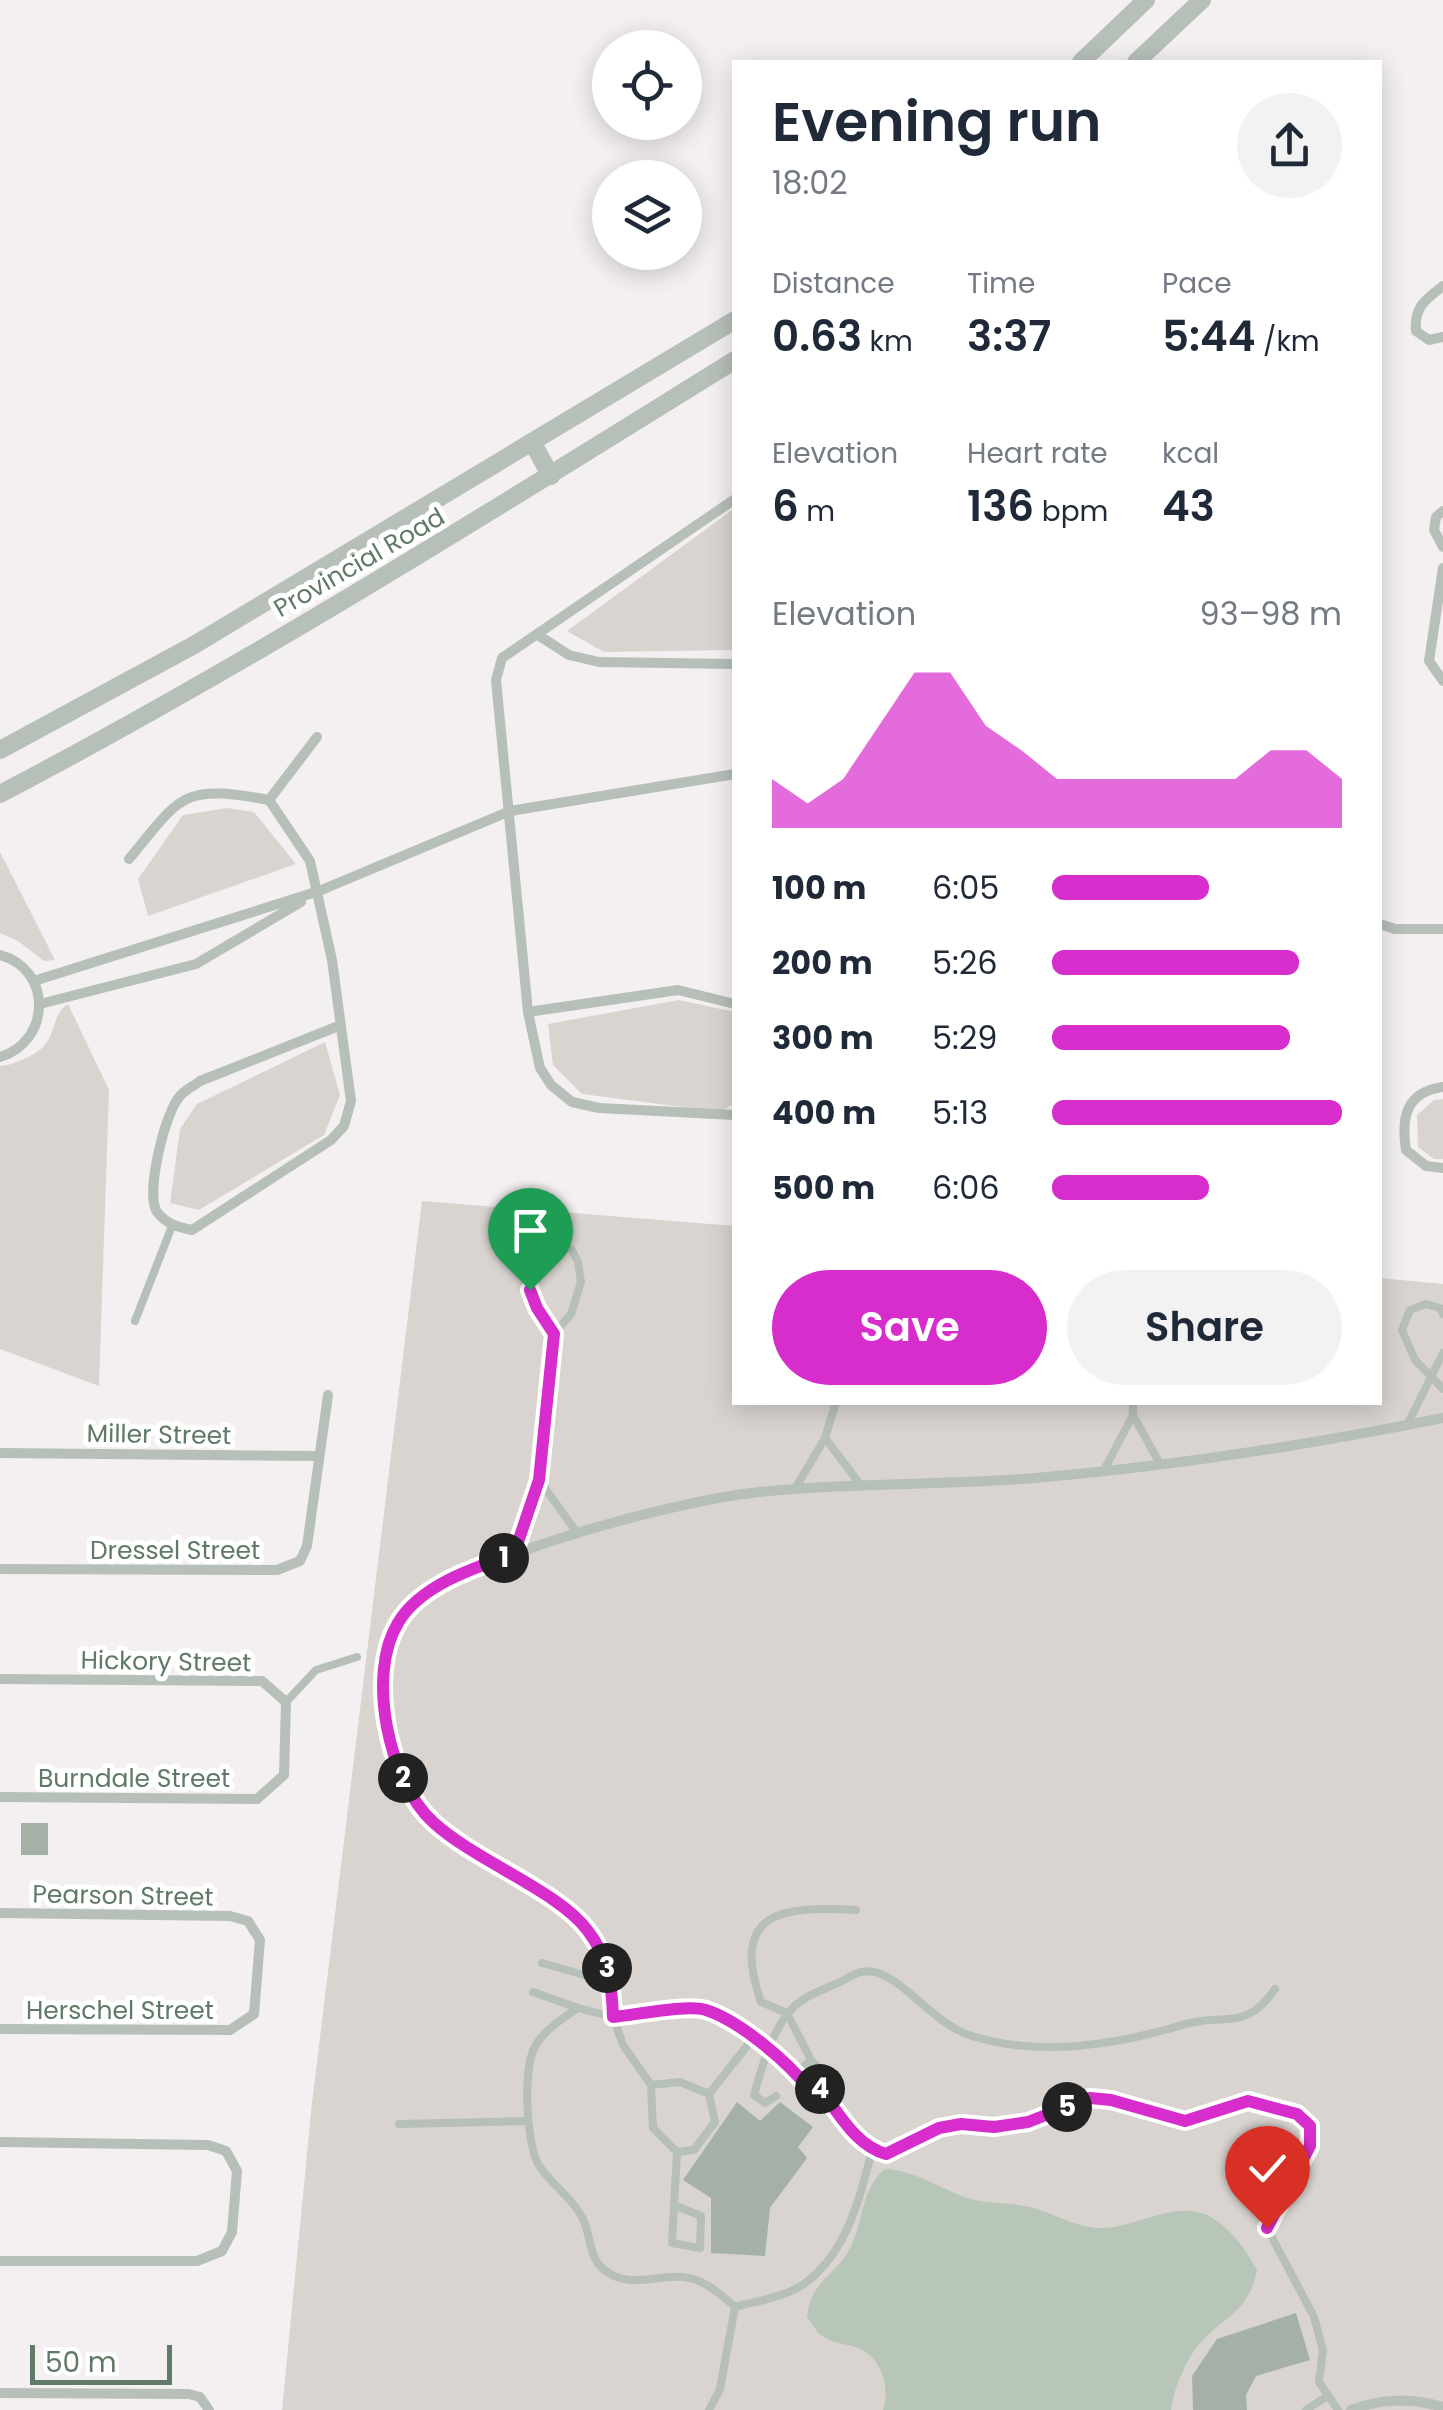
<!DOCTYPE html>
<html lang="en">
<head>
<meta charset="utf-8">
<style>
	:root { --surface:#fff; --page:#f2f2f3; --text:#1f2937; --muted:#747a83; --accent:#d82dcd }
	body { margin:0; font-family:Poppins,sans-serif; background:var(--page); color:var(--text); height:100vh; display:flex; flex-direction:column; font-size:38px; white-space:nowrap }
	* { box-sizing:border-box; margin:0 }
	p { font-size:32px; color:var(--muted) }
	.icon { flex:none; width:55px; height:55px; fill:none; stroke:currentColor; stroke-width:2; stroke-linecap:round; stroke-linejoin:round }
	.map { position:relative; flex:1; overflow:hidden }
	.panel { position:absolute; left:732px; top:60px; width:650px; height:1345px; display:flex; flex-direction:column; background:var(--surface); border-radius:0px; box-shadow:0 5px 25px #0003 }
	.panel>* { flex:none }
	.fabs { position:absolute; left:592px; top:30px; display:grid; gap:20px }
	.fabs a { display:grid; place-items:center; width:110px; height:110px; border-radius:50%; background:var(--surface); box-shadow:0 5px 25px #0003; font-size:50px }
	.scale { position:absolute; left:30px; bottom:25px; width:142px; box-sizing:border-box; padding-left:10px; border:5px solid #617a67; border-top:0; font-size:28px; line-height:35px; white-space:nowrap; color:#617a67; -webkit-text-stroke:8px #fff; paint-order:stroke }
	.pin { position:absolute; display:grid; place-items:center; width:85px; height:85px; color:#fff; margin:-102px -42px; border-radius:50% 50% 50% 0; rotate:-45deg; box-shadow:0 0 10px #0007 }
	.pin .icon { rotate:45deg }
	.km { position:absolute; width:50px; height:50px; margin:-25px; border-radius:50%; background:#222; color:#fff; font-size:28px; line-height:50px; text-align:center }
	.round { display:grid; place-items:center; flex:none; width:105px; height:105px; border-radius:52px; background:var(--page) }
	.head { display:flex; align-items:center; justify-content:space-between; height:170px; padding:0 40px }
	h1 { font-size:55px; font-weight:600; line-height:75px }
	.stats { display:grid; grid-template-columns:repeat(3,1fr); gap:15px; height:170px; padding:10px 40px }
	.stats div { display:grid; align-content:center }
	.stats b { font-size:42px; font-weight:600 }
	.stats small { font-size:28px; font-weight:400 }
	.stats p { font-size:28px }
	.chart { height:280px; padding:20px 40px }
	.chart p { display:flex; justify-content:space-between }
	.chart svg { width:100%; height:180px; margin-top:10px; fill:var(--accent); opacity:.7 }
	.action { display:flex; gap:20px; margin-top:auto; padding:20px 40px }
	.action a { flex:1; height:115px; border-radius:60px; background:var(--accent); color:#fff; font-size:40px; font-weight:600; line-height:115px; text-align:center }
	.action a+a { background:var(--page); color:var(--text) }
	ul { padding:0 40px; list-style:none; font-size:32px }
	li { display:grid; grid-template-columns:160px 120px 1fr; align-items:center; height:75px }
	li i { height:25px; border-radius:12px; background:var(--accent) }
	.map>svg:first-child { display:block }
	.green { fill:#d9d4d0 }
	.water { fill:#b7c6b9 }
	.building { fill:#a5b1a7 }
	.lines { fill:none; stroke-linecap:round; stroke-linejoin:round }
	.service { stroke:#b6bfb8; stroke-width:8 }
	.minor { stroke:#b6bfb8; stroke-width:10 }
	.tertiary { stroke:#b6bfb8; stroke-width:18 }
	.route-casing { stroke:#fff; stroke-width:20 }
	.route { stroke:#d82dcd; stroke-width:12 }
	.labels { text-anchor:middle; stroke-width:10; stroke-linejoin:round; paint-order:stroke }
	.street-label { font-size:25px; fill:#617a67; stroke:#fff }
</style>
</head>
<body>
<div class="map">
<svg width="1443" height="2410" viewBox="0 0 1443 2410">
	<rect width="100%" height="100%" fill="#f4f0f1"/>
	<!-- green -->
	<g class="green">
		<polygon points="735,508 735,650 604,652 567,631"/>
		<polygon points="227,808 254,812 296,864 148,916 138,879 183,815"/>
		<polygon points="0,852 55,960 44,961 18,941 0,933"/>
		<polygon points="679,1000 735,1012 735,1103 721,1112 582,1094 553,1065 548,1024"/>
		<path d="M 68,1004 L 109,1090 L 99,1386 L 0,1349 L 0,1066 C 11,1066 36,1055 44,1046 C 56,1033 52,1014 68,1004 Z"/>
		<polygon points="325,1042 340,1095 324,1135 199,1210 170,1203 180,1129 197,1104"/>
		<polygon points="1443,1099 1443,1159 1434,1159 1418,1147 1417,1115 1434,1100"/>
		<polygon points="422,1201 735,1226 735,1402 1380,1402 1380,1278 1443,1284 1443,2410 282,2410 312,2103"/>
	</g>
	<!-- water -->
	<path class="water" d="M 885,2169 C 913,2170 938,2187 964,2197 C 983,2204 1005,2202 1025,2206 C 1051,2211 1073,2227 1099,2228 C 1132,2229 1164,2205 1198,2212 C 1224,2218 1245,2248 1257,2270 C 1248,2311 1231,2312 1205,2338 C 1188,2354 1174,2387 1171,2410 L 883,2410 C 891,2384 880,2353 852,2346 C 841,2343 832,2343 822,2336 C 816,2332 812,2323 807,2317 C 811,2279 837,2276 851,2246 C 864,2220 861,2188 885,2169 Z"/>
	<!-- building -->
	<g class="building">
		<rect x="21" y="1823" width="27" height="32"/>
		<polygon points="737,2102 760,2121 780,2102 813,2127 798,2147 807,2158 770,2208 765,2256 711,2253 711,2198 683,2180"/>
		<polygon points="1296,2313 1310,2360 1256,2376 1246,2395 1247,2410 1193,2410 1192,2376 1217,2339"/>
	</g>
	<g class="lines">
		<!-- service -->
		<g class="service">
			<polyline points="1443,1314 1440,1308 1426,1304 1410,1310 1402,1330 1415,1360 1443,1389"/>
			<polyline points="135,1321 172,1226"/>
			<polyline points="1133,1415 1160,1464"/>
			<polyline points="1407,1425 1443,1353"/>
			<polyline points="825,1438 860,1484"/>
			<polyline points="1104,1470 1133,1415 1133,1402"/>
			<path d="M 539,1480 L 554,1334 L 571,1314 L 581,1282 L 578,1262 L 572,1250 L 557,1246 L 544,1251 C 525,1290 530,1299 554,1334"/>
			<polyline points="795,1489 825,1438 836,1402"/>
			<polyline points="514,1554 539,1480 578,1534"/>
			<polyline points="286,1702 316,1670 357,1657"/>
			<polyline points="542,1963 612,1983"/>
			<polyline points="533,1992 578,2008"/>
			<polyline points="613,2017 623,2045 651,2085 653,2128 677,2152 694,2150 715,2122 709,2094 680,2082 651,2085"/>
			<path d="M 798,2072 L 811,2060 L 787,2013 L 761,2002 C 729,1910 783,1906 856,1910"/>
			<polyline points="820,2089 861,2142 886,2154 939,2128 961,2124 995,2127 1028,2122 1090,2099 1111,2100 1185,2121 1247,2101 1297,2113 1310,2126 1310,2147 1267,2228 1314,2317 1323,2350 1319,2382 1338,2410"/>
			<polyline points="709,2094 754,2037"/>
			<path d="M 776,2096 L 765,2103 L 754,2095 C 762,2066 775,2018 801,2001 C 813,1992 829,1988 842,1981 C 855,1974 863,1968 878,1973 C 908,1983 935,2025 972,2036 C 1039,2057 1117,2045 1182,2025 C 1226,2011 1243,2034 1275,1989"/>
			<polyline points="399,2124 528,2121"/>
			<polyline points="674,2205 701,2216 700,2248 672,2243 677,2152"/>
			<path d="M 735,2307 C 720,2294 703,2278 682,2277 C 657,2275 630,2288 607,2272 C 587,2259 592,2235 582,2217 C 571,2196 550,2184 538,2164 C 526,2141 522,2064 537,2043 C 547,2028 563,2018 578,2008 L 613,2017 L 704,2008 L 754,2037 L 816,2092 L 825,2080 L 825,2074 L 811,2060"/>
			<path d="M 735,2307 C 760,2300 788,2297 808,2281 C 847,2250 861,2196 872,2150"/>
			<polyline points="709,2410 720,2389 735,2307"/>
			<polyline points="1306,2410 1326,2397"/>
		</g>
		<!-- minor -->
		<g class="minor">
			<path d="M 1443,286 C 1425,300 1414,307 1416,331 L 1429,340 L 1443,337"/>
			<polyline points="735,499 502,658 496,680 528,1012 540,1068 551,1085 572,1102 599,1108 735,1115"/>
			<polyline points="1443,511 1436,517 1434,530 1443,547"/>
			<polyline points="1443,568 1429,661 1443,681"/>
			<polyline points="538,635 569,655 599,662 735,664"/>
			<polyline points="269,800 317,737"/>
			<path d="M 129,859 C 182,795 181,784 269,800 L 310,861 L 332,960 L 351,1101 L 344,1126 L 331,1140 L 192,1230 C 178,1227 166,1224 157,1212 C 145,1194 165,1112 180,1096 C 185,1090 194,1086 200,1081 L 341,1025"/>
			<polyline points="1380,924 1395,929 1443,929"/>
			<path d="M 0,955 C 53,969 51,1042 0,1057"/>
			<polyline points="34,981 319,891 510,811 735,774"/>
			<polyline points="40,1004 196,964 301,902"/>
			<polyline points="528,1012 678,990 735,1004"/>
			<path d="M 1443,1087 C 1406,1092 1401,1117 1406,1150 L 1426,1166 L 1443,1168"/>
			<polyline points="0,1453 317,1456"/>
			<polyline points="0,1569 277,1570 300,1561 307,1546 328,1395"/>
			<polyline points="0,1679 262,1681 286,1702 284,1775 257,1799 0,1797"/>
			<polyline points="0,1913 230,1916 248,1921 260,1940 254,2014 230,2030 0,2029"/>
			<path d="M 613,2017 C 607,1883 508,1898 431,1821 C 399,1789 389,1740 383,1697 C 380,1675 386,1640 399,1621 C 442,1560 675,1502 751,1493 C 846,1482 941,1486 1036,1478 C 1172,1466 1309,1445 1443,1418"/>
			<polyline points="0,2142 208,2145 226,2151 237,2171 232,2232 222,2251 197,2261 0,2261"/>
			<polyline points="0,2393 189,2394 200,2397 209,2410"/>
			<path d="M 1351,2410 C 1383,2398 1410,2398 1443,2407"/>
		</g>
		<!-- tertiary -->
		<g class="tertiary">
			<polyline points="1081,62 1146,0"/>
			<polyline points="1136,62 1202,0"/>
			<polyline points="532,442 551,476"/>
			<polyline points="0,750 194,645 735,320"/>
			<path d="M 0,794 C 252,662 493,510 735,360"/>
		</g>
	</g>
	<g class="lines">
		<!-- route casing -->
		<g class="route-casing">
			<path id="route" d="M 530,1290 L 537,1308 L 554,1334 L 539,1480 L 514,1554 C 476,1567 420,1585 398,1623 C 366,1675 389,1782 433,1822 C 475,1861 559,1891 588,1931 C 608,1957 612,1985 613,2017 C 635,2015 687,2004 706,2010 C 740,2021 788,2062 809,2089 L 820,2089 C 839,2113 855,2145 886,2154 L 939,2128 L 961,2124 L 994,2127 L 1028,2122 L 1090,2098 L 1111,2100 L 1185,2121 L 1248,2101 L 1297,2114 L 1310,2126 L 1310,2146 L 1267,2228"/>
		</g>
		<!-- route -->
		<use href="#route" class="route"/>
	</g>
	<g class="labels">
		<!-- street labels -->
		<g class="street-label">
			<text transform="translate(359 562) rotate(-30)" y="9">Provincial Road</text>
			<text transform="translate(159 1434) rotate(1)" y="9">Miller Street</text>
			<text x="175" y="1559">Dressel Street</text>
			<text transform="translate(166 1661) rotate(1)" y="9">Hickory Street</text>
			<text x="134" y="1787">Burndale Street</text>
			<text transform="translate(123 1895) rotate(1)" y="9">Pearson Street</text>
			<text x="120" y="2019">Herschel Street</text>
		</g>
	</g>
</svg>
<div class="fabs">
<a><svg class="icon" aria-label="locate" viewBox="0 0 24 24"><circle cx="12" cy="12" r="6"/><path d="M12 2v4M12 18v4M2 12h4M18 12h4"/></svg></a>
<a><svg class="icon" aria-label="layers" viewBox="0 0 24 24"><path d="M12 4l9 5-9 5-9-5zM3 14l9 5 9-5"/></svg></a>
</div>
<div class="scale">50 m</div>
<div class="pin" style="left:530px;top:1290px;background:#1e9e55"><svg class="icon" aria-label="arrive" viewBox="0 0 24 24"><path d="M6 21V4h12l-3 4 3 4H6"/></svg></div>
<div class="pin" style="left:1267px;top:2228px;background:#d93025"><svg class="icon" aria-label="check" viewBox="0 0 24 24"><path d="M5 12l5 5 9-10"/></svg></div>
<b class="km" style="left:504px;top:1558px">1</b>
<b class="km" style="left:403px;top:1778px">2</b>
<b class="km" style="left:607px;top:1968px">3</b>
<b class="km" style="left:820px;top:2089px">4</b>
<b class="km" style="left:1067px;top:2107px">5</b>
<section class="panel">
<div class="head"><div><h1>Evening run</h1><p>18:02</p></div><a class="round"><svg class="icon" aria-label="share" viewBox="0 0 24 24"><path d="M12 15V3M7 8l5-5 5 5M5 13v7h14v-7"/></svg></a></div>
<div class="stats">
<div><p>Distance</p><b>0.63<small> km</small></b></div>
<div><p>Time</p><b>3:37</b></div>
<div><p>Pace</p><b>5:44<small> /km</small></b></div>
</div>
<div class="stats">
<div><p>Elevation</p><b>6<small> m</small></b></div>
<div><p>Heart rate</p><b>136<small> bpm</small></b></div>
<div><p>kcal</p><b>43</b></div>
</div>
<div class="chart"><p><span>Elevation</span>93–98 m</p>
<svg viewBox="0 0 160 44" preserveAspectRatio="none"><path d="M0 44V32L10 38L20 32L30 19L40 6L50 6L60 19L70 25L80 32L90 32L100 32L110 32L120 32L130 32L140 25L150 25L160 32V44z"/></svg>
</div>
<ul>
<li><b>100 m</b>6:05<i style="width:54%"></i></li>
<li><b>200 m</b>5:26<i style="width:85%"></i></li>
<li><b>300 m</b>5:29<i style="width:82%"></i></li>
<li><b>400 m</b>5:13<i style="width:100%"></i></li>
<li><b>500 m</b>6:06<i style="width:54%"></i></li>
</ul>
<div class="action"><a>Save</a><a>Share</a></div>
</section>
</div>
</body>
</html>
